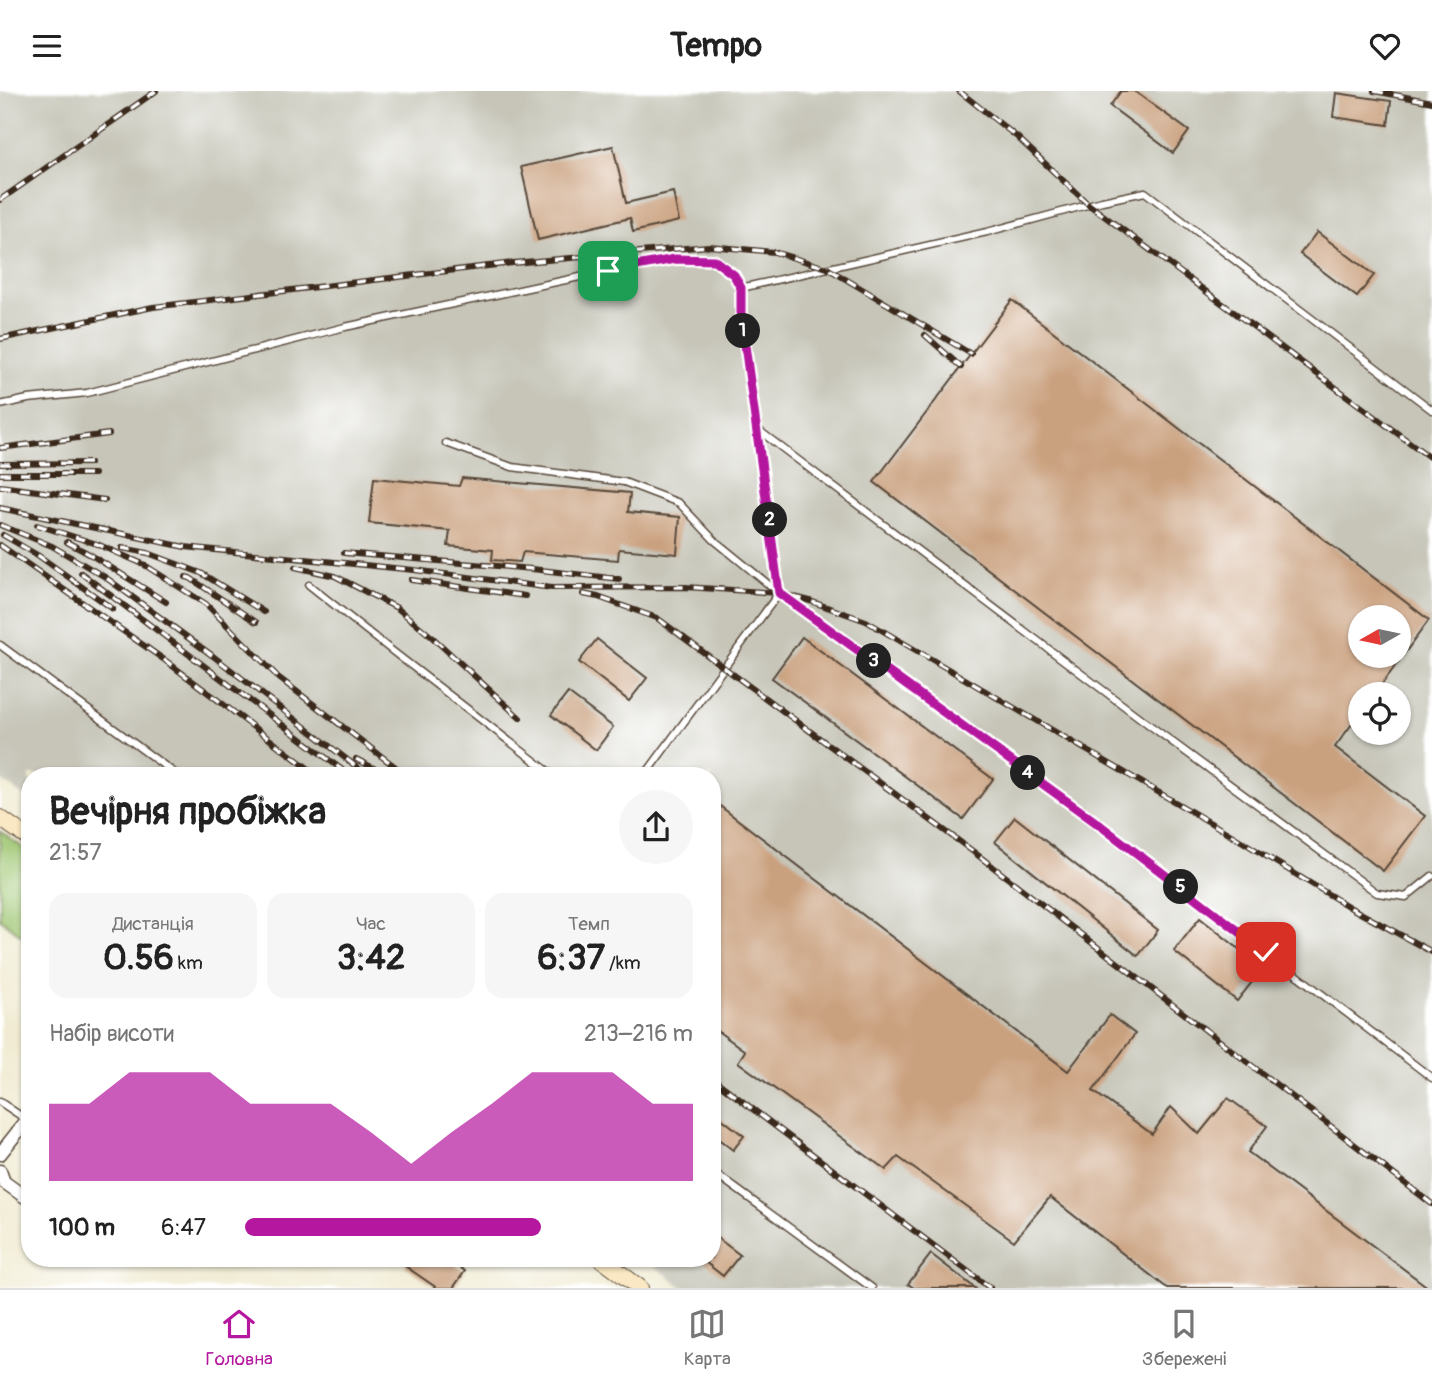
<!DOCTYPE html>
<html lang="uk">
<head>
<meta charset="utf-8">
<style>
	:root { --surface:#fff; --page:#f6f6f6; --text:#222; --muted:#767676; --line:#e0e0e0; --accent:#b5179e }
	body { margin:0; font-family:Pangolin,sans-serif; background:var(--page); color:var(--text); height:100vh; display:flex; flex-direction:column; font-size:26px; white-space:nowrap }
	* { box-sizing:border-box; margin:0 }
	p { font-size:23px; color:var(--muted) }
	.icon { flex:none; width:38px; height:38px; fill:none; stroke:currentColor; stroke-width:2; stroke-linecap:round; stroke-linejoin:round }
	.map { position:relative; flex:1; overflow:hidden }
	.drawer { position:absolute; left:21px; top:676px; width:700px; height:500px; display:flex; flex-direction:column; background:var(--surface); border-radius:28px; box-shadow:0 2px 5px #0004 }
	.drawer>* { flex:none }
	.needle { width:46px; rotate:261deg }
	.controls { position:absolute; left:1348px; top:514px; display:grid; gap:14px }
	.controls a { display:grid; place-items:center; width:63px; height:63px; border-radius:50%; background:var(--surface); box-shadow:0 2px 5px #0004; font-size:35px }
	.pin { position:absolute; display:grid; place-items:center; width:60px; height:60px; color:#fff; margin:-30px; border-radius:14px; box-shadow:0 4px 10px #0006 }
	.km { position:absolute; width:35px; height:35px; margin:-18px; border-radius:50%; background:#222; color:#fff; font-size:19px; line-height:35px; text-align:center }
	.round { display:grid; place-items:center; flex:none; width:74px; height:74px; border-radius:37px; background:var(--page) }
	.headline { display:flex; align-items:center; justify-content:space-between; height:119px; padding:0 28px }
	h1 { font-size:38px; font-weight:800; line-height:52px }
	.metrics { display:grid; grid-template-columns:repeat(3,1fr); gap:10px; height:119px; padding:7px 28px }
	.metrics div { display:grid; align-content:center; border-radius:18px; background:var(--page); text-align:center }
	.metrics b { font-size:35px; font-weight:800 }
	.metrics small { font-size:19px; font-weight:400 }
	.metrics p { font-size:19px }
	.chart { height:196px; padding:14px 28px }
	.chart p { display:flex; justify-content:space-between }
	.chart svg { width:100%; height:126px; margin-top:7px; fill:var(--accent); opacity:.7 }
	ul { padding:0 28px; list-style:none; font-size:23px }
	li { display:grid; grid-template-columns:112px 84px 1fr; align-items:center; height:52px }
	li i { height:18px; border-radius:9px; background:var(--accent) }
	header { display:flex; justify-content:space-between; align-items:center; height:91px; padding:0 28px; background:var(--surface); font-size:32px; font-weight:800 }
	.tabs { display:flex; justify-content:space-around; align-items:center; height:98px; border-top:2px solid var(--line); background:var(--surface); font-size:19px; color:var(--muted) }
	.tabs a { display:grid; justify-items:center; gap:4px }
	.tabs .on { color:var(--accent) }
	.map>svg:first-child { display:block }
	.industrial { fill:#c6c5b8; fill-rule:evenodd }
	.green { fill:#9dc570; stroke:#6c7847; stroke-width:2 }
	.building { fill:#caa17f; fill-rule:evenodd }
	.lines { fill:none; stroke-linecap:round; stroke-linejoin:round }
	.lane-casing { stroke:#564739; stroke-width:9 }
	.street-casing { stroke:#564739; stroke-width:15 }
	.secondary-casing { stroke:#564739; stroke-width:18 }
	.lane { stroke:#fff; stroke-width:6 }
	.street { stroke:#fff; stroke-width:12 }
	.secondary { stroke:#fae7c3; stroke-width:16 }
	.rail-casing { stroke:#3b2a1e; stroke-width:6 }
	.rail { stroke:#fff; stroke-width:3.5; stroke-dasharray:10; stroke-linecap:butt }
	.route-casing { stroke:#fff; stroke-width:14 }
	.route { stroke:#b5179e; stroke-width:9 }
</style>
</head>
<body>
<header><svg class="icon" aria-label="menu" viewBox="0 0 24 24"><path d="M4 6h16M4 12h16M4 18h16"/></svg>Tempo<svg class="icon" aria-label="heart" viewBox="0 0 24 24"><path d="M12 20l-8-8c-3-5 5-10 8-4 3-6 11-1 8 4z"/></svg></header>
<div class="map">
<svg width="1432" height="1197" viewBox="0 0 1432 1197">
	<rect width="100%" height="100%" fill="#fff"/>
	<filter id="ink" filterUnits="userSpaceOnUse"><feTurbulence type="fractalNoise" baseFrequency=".0143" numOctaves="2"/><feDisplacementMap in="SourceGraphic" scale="14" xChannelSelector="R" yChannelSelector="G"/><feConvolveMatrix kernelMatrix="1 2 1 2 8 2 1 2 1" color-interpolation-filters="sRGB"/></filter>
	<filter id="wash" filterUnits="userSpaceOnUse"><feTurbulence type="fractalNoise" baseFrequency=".00686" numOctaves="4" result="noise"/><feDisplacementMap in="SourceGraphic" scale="28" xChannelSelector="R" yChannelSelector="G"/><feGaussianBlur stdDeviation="1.57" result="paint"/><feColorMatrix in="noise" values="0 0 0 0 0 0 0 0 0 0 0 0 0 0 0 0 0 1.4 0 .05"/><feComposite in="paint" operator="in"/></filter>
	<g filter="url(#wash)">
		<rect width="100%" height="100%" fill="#f0ebd2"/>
		<!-- industrial -->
		<path class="industrial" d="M 0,0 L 1432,0 L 1432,1197 L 684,1197 L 644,1167 L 712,1167 L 712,684 L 30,684 L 30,710 L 0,688 ZM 1360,527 L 1398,527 L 1398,565 L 1360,565 ZM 1360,604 L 1398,604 L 1398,642 L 1360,642 Z"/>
		<!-- green -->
		<polygon class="green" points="0,740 30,762 30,851 0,828"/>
		<g id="blocks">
			<!-- building -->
			<g class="building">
				<polygon points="1121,0 1134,0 1189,40 1173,62 1110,15"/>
				<polygon points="1336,2 1391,10 1388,34 1333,26"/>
				<polygon points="613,55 626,112 673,101 679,130 633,141 630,127 538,149 521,76"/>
				<polygon points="1317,141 1374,184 1357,206 1300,163"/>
				<path d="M 1012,209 L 1429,529 L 1374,604 L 1360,604 L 1360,622 L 1335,656 L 1425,725 L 1383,780 L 874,391 ZM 1360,527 L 1398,527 L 1398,565 L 1360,565 Z"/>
				<polygon points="374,387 459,395 462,387 630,402 628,421 680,426 677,463 619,458 618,469 523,461 520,471 492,469 493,459 448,455 450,440 369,432"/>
				<polygon points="802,546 993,688 963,728 772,587"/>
				<polygon points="597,548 647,587 629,610 579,571"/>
				<polygon points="568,602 613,636 596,659 551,624"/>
				<polygon points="712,709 1068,980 1110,924 1135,943 1093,1000 1152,1043 1171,1016 1199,1043 1228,1007 1267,1035 1248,1061 1429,1197 1167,1197 1050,1106 1014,1150 898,1066 886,1079 738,971 745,960 712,936"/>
				<polygon points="1015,726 1158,839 1138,865 995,751"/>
				<polygon points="1200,827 1263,877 1237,910 1174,860"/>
				<polygon points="712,1020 744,1045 733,1059 712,1043"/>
				<polygon points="712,1143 740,1164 723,1185 700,1167 712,1167"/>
				<polygon points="931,1163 975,1197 914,1197 908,1193"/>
				<polygon points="411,1167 445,1167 465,1180 453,1197 437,1197 405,1175"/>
			</g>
		</g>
	</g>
	<g filter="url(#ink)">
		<use href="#blocks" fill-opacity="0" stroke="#564739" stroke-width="2"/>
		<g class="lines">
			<!-- lane casing -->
			<g class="lane-casing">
				<g id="lane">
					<polyline points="741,197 987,141 1102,110 1145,101 1432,319"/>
					<polyline points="0,314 28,308 87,302 345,236 608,180 675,168 714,168 734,184 741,197 741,224 779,502 645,684"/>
					<polyline points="757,338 1148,633 1377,802 1406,806 1432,785"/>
					<polyline points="446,352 512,376 624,391 679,412 714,449 779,502 1101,735 1432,987"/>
					<polyline points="309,494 391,559 553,684"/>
					<polyline points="0,554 177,684"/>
					<polyline points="0,1011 27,1029"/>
					<polyline points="712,1080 872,1197"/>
				</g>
			</g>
			<!-- street casing -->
			<g class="street-casing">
				<g id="street">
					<polyline points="0,1063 27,1029"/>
					<polyline points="0,1080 4,1091 25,1106"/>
				</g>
			</g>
			<!-- secondary casing -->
			<g class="secondary-casing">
				<g id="secondary">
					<polyline points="0,727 30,748"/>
					<polyline points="600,1167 640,1197"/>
				</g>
			</g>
			<!-- lane -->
			<use href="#lane" class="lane"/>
			<!-- street -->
			<use href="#street" class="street"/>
			<!-- secondary -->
			<use href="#secondary" class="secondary"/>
			<!-- rail casing -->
			<g class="rail-casing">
				<g id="rail">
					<polyline points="959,0 1017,46 1088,113 1432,368"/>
					<polyline points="1374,0 1432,11"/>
					<polyline points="0,109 156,0"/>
					<polyline points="925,244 961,276"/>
					<polyline points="0,248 153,216 513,172 709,155 774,161 827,177 971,263"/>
					<polyline points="0,357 109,343"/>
					<polyline points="0,373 90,372"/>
					<polyline points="0,383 94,383"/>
					<polyline points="0,395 105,409"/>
					<polyline points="0,417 185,456 414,479 552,497 685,496 779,502 810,510 866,530 1233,745 1351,817 1432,861"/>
					<polyline points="0,434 52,455 105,486 213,565 367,684"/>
					<polyline points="37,434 97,453 143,473 206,513 279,587 406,684"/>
					<polyline points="3,444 39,465 113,518"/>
					<polyline points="67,451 91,464 166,511"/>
					<polyline points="0,454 166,570 317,684"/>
					<polyline points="122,457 148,462 201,482 264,521"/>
					<polyline points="344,462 532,478 619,488"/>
					<polyline points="295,476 335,485 397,517 432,546 520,627"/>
					<polyline points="81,482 349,684"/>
					<polyline points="186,486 190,487 256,531"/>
					<polyline points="411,489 525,505"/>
					<polyline points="583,503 598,506 657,527 975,762 1432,1113"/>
					<polyline points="356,668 387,684"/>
					<polyline points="712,987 767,1029 990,1197"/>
				</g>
			</g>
			<!-- rail -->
			<use href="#rail" class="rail"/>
		</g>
	</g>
	<g class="lines" filter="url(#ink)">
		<!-- route casing -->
		<g class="route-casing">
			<polyline id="route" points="608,180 675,168 714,169 734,184 741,197 741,225 779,502 1101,735 1266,861"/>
		</g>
		<!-- route -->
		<use href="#route" class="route"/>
	</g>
</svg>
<div class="controls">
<a><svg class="needle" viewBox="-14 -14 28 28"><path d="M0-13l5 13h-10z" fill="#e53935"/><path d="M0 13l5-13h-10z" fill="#767676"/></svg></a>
<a><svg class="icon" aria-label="locate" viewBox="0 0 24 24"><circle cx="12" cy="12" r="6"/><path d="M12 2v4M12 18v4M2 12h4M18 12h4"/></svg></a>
</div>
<div class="pin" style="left:608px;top:180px;background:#1e9e55"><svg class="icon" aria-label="arrive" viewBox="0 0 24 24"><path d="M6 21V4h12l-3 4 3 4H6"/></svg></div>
<div class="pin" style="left:1266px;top:861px;background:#d93025"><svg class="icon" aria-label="check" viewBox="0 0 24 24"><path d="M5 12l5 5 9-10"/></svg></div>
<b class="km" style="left:743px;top:240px">1</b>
<b class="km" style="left:770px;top:429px">2</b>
<b class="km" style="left:874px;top:570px">3</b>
<b class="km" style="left:1028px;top:682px">4</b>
<b class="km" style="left:1181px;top:796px">5</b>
<section class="drawer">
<div class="headline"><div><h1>Вечірня пробіжка</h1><p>21:57</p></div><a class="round"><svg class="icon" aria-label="share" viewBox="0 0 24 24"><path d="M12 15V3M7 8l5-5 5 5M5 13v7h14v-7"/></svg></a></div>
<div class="metrics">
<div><p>Дистанція</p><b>0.56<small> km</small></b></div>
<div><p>Час</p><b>3:42</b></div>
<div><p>Темп</p><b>6:37<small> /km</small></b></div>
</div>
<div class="chart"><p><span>Набір висоти</span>213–216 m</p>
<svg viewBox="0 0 160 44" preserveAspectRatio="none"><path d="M0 44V17L10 17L20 6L30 6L40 6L50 17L60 17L70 17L80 27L90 38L100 27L110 17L120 6L130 6L140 6L150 17L160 17V44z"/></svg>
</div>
<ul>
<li><b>100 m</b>6:47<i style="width:66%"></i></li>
</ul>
</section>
</div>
<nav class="tabs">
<a class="on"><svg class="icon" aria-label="home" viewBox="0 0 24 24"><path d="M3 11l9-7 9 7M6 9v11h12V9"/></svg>Головна</a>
<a><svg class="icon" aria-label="map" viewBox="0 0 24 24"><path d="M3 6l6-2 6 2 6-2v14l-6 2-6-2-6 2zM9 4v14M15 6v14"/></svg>Карта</a>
<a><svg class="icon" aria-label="saved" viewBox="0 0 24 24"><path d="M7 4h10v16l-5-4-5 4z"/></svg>Збережені</a>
</nav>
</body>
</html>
